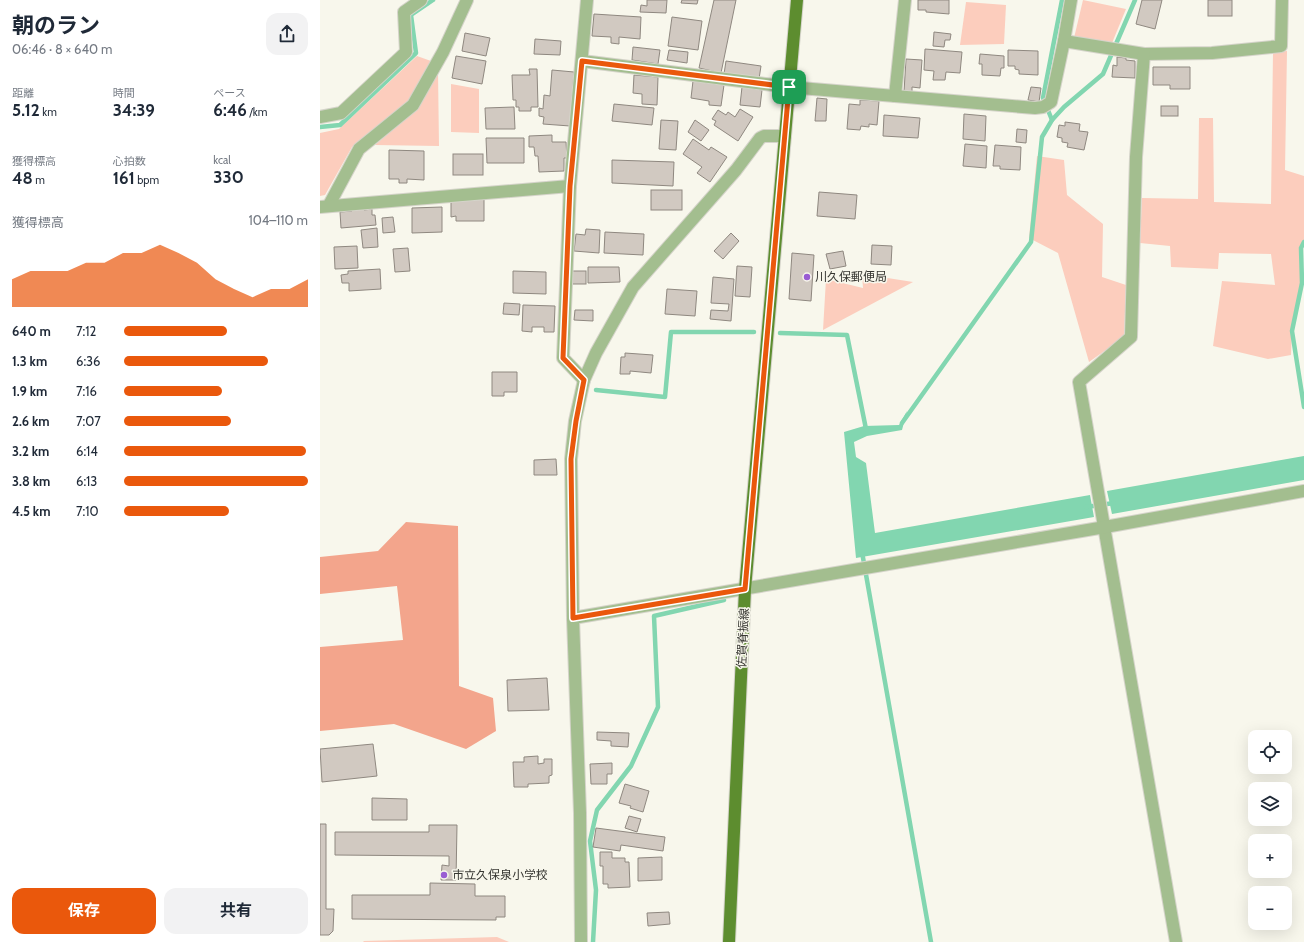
<!DOCTYPE html>
<html lang="ja">
<head>
<meta charset="utf-8">
<style>
	:root { --surface:#fff; --page:#f2f2f3; --text:#1f2937; --muted:#747a83; --accent:#ea580c }
	body { margin:0; font-family:Cabin,"Noto Sans JP",sans-serif; background:var(--page); color:var(--text); height:100vh; display:flex; flex-direction:column; font-size:15px; white-space:nowrap }
	* { box-sizing:border-box; margin:0 }
	p { font-size:13px; color:var(--muted) }
	.icon { flex:none; width:22px; height:22px; fill:none; stroke:currentColor; stroke-width:2; stroke-linecap:round; stroke-linejoin:round }
	.map { position:relative; flex:1; overflow:hidden }
	.details { display:flex; flex-direction:column; background:var(--surface); width:320px }
	.details>* { flex:none }
	.fabs { position:absolute; left:928px; top:730px; display:grid; gap:8px }
	.fabs a { display:grid; place-items:center; width:44px; height:44px; border-radius:8px; background:var(--surface); box-shadow:0 4px 16px #0002; font-size:20px }
	.pin { position:absolute; display:grid; place-items:center; width:34px; height:34px; color:#fff; margin:-17px; border-radius:8px; box-shadow:0 2px 6px #0006 }
	.round { display:grid; place-items:center; flex:none; width:42px; height:42px; border-radius:12px; background:var(--page) }
	.overview { display:flex; align-items:center; justify-content:space-between; height:68px; padding:0 12px }
	h1 { font-size:22px; font-weight:700; line-height:30px }
	.metrics { display:grid; grid-template-columns:repeat(3,1fr); gap:6px; height:68px; padding:4px 12px }
	.metrics div { display:grid; align-content:center }
	.metrics b { font-size:17px; font-weight:700 }
	.metrics small { font-size:11px; font-weight:400 }
	.metrics p { font-size:11px }
	.chart { height:112px; padding:8px 12px }
	.chart p { display:flex; justify-content:space-between }
	.chart svg { width:100%; height:72px; margin-top:4px; fill:var(--accent); opacity:.7 }
	.button { display:flex; gap:8px; margin-top:auto; padding:8px 12px }
	.button a { flex:1; height:46px; border-radius:12px; background:var(--accent); color:#fff; font-size:16px; font-weight:700; line-height:46px; text-align:center }
	.button a+a { background:var(--page); color:var(--text) }
	ul { padding:0 12px; list-style:none; font-size:13px }
	li { display:grid; grid-template-columns:64px 48px 1fr; align-items:center; height:30px }
	li i { height:10px; border-radius:5px; background:var(--accent) }
	main { display:flex; flex:1; min-height:0 }
	.map>svg:first-child { display:block }
	.green { fill:#fccdbd }
	.forest { fill:#f3a58c }
	.water { fill:#82d6b0 }
	.lines { fill:none; stroke-linecap:round; stroke-linejoin:round }
	.stream { stroke:#82d6b0; stroke-width:4.5 }
	.building { fill:#d1c9c1; stroke:#8f8880 }
	.minor-casing { stroke:#d5d4ca; stroke-width:14 }
	.major-casing { stroke:#d5d4ca; stroke-width:14 }
	.minor { stroke:#a3be8f; stroke-width:12 }
	.major { stroke:#5d8d2f; stroke-width:12 }
	.route-casing { stroke:#fff; stroke-width:8 }
	.route { stroke:#ea580c; stroke-width:5 }
	.poi-dot { fill:#995cd3; stroke:#f8f7ec; stroke-width:1.5 }
	.labels { text-anchor:middle; stroke-width:3; stroke-linejoin:round; paint-order:stroke }
	.poi-label { font-size:12px; fill:#363631; stroke:#f8f7ec; text-anchor:start }
	.street-label { font-size:12px; fill:#363631; stroke:#f8f7ec }
</style>
</head>
<body>
<main>
<section class="details">
<div class="overview"><div><h1>朝のラン</h1><p>06:46 · 8 × 640 m</p></div><a class="round"><svg class="icon" aria-label="share" viewBox="0 0 24 24"><path d="M12 15V3M7 8l5-5 5 5M5 13v7h14v-7"/></svg></a></div>
<div class="metrics">
<div><p>距離</p><b>5.12<small> km</small></b></div>
<div><p>時間</p><b>34:39</b></div>
<div><p>ペース</p><b>6:46<small> /km</small></b></div>
</div>
<div class="metrics">
<div><p>獲得標高</p><b>48<small> m</small></b></div>
<div><p>心拍数</p><b>161<small> bpm</small></b></div>
<div><p>kcal</p><b>330</b></div>
</div>
<div class="chart"><p><span>獲得標高</span>104–110 m</p>
<svg viewBox="0 0 160 44" preserveAspectRatio="none"><path d="M0 44V27L10 22L20 22L30 22L40 17L50 17L60 11L70 11L80 6L90 11L100 17L110 27L120 33L130 38L140 33L150 33L160 27V44z"/></svg>
</div>
<ul>
<li><b>640 m</b>7:12<i style="width:56%"></i></li>
<li><b>1.3 km</b>6:36<i style="width:78%"></i></li>
<li><b>1.9 km</b>7:16<i style="width:53%"></i></li>
<li><b>2.6 km</b>7:07<i style="width:58%"></i></li>
<li><b>3.2 km</b>6:14<i style="width:99%"></i></li>
<li><b>3.8 km</b>6:13<i style="width:100%"></i></li>
<li><b>4.5 km</b>7:10<i style="width:57%"></i></li>
</ul>
<div class="button"><a>保存</a><a>共有</a></div>
</section>
<div class="map">
<svg width="984" height="942" viewBox="0 0 984 942">
	<rect width="100%" height="100%" fill="#f8f7ec"/>
	<!-- green -->
	<g class="green">
		<polygon points="763,0 806,9 792,43 754,38"/>
		<polygon points="646,2 686,5 684,44 640,45"/>
		<polygon points="967,51 965,170 984,176 984,242 981,248 982,283 972,331 971,355 948,359 893,346 902,281 955,285 951,254 899,253 898,269 851,267 850,246 820,243 822,198 878,199 879,118 893,118 894,202 951,204 953,52"/>
		<polygon points="97,56 111,61 91,101 32,147 5,195 0,196 0,133 19,129"/>
		<polygon points="118,71 119,146 55,145 98,108"/>
		<polygon points="131,84 159,89 159,133 131,132"/>
		<polygon points="717,156 744,160 747,195 783,224 782,277 806,285 804,337 769,362 738,253 709,238"/>
		<polygon points="542,274 593,282 503,330 506,279 543,288"/>
		<polygon points="177,937 189,942 43,942 44,941"/>
	</g>
	<!-- forest -->
	<polygon class="forest" points="86,522 138,526 139,686 173,698 176,731 146,749 74,724 0,731 0,647 83,640 77,586 0,594 0,557 58,551"/>
	<!-- water -->
	<g class="water">
		<polygon points="587,411 582,430 547,436 534,442 536,457 546,463 555,533 770,495 774,517 536,558 524,432 544,426 579,425"/>
		<polygon points="984,456 984,480 792,514 787,491"/>
	</g>
	<g class="lines">
		<!-- stream -->
		<g class="stream">
			<polyline points="732,120 723,98 742,0"/>
			<polyline points="0,127 20,125 96,53 91,15 113,0"/>
			<polyline points="984,242 981,248 982,283 972,331 984,407"/>
			<polyline points="460,333 527,335 546,429"/>
			<polyline points="276,390 345,397 351,332 434,332"/>
			<polyline points="582,423 711,242 722,137 732,120 744,107 783,74 815,0"/>
			<polyline points="766,507 794,503"/>
			<polyline points="542,552 611,942"/>
			<polyline points="273,942 276,890 270,841 277,810 311,766 338,707 334,616 404,600"/>
		</g>
	</g>
	<!-- building -->
	<g class="building">
		<polygon points="327,0 347,0 346,13 320,12 321,5 327,6"/>
		<polygon points="362,0 378,0 377,4 361,3"/>
		<polygon points="394,0 416,0 401,73 379,68"/>
		<polygon points="598,0 629,0 629,14 606,12 606,10 598,10"/>
		<polygon points="822,0 842,0 835,29 816,24"/>
		<rect x="888" y="0" width="24" height="16"/>
		<polygon points="274,14 321,17 320,39 299,37 299,44 291,43 291,37 272,36"/>
		<polygon points="352,17 382,21 378,50 348,46"/>
		<polygon points="614,32 631,34 630,40 625,40 624,47 613,46"/>
		<polygon points="145,33 170,38 166,56 142,51"/>
		<polygon points="215,39 241,41 240,55 214,54"/>
		<polygon points="313,47 340,50 338,64 312,60"/>
		<polygon points="605,49 642,52 640,73 626,72 625,80 613,80 614,71 604,70"/>
		<polygon points="349,50 368,52 367,63 347,60"/>
		<polygon points="688,50 718,51 718,75 699,74 699,70 695,69 695,66 688,66"/>
		<polygon points="660,54 684,56 684,68 681,68 680,76 662,75 662,64 659,64"/>
		<polygon points="136,56 166,61 162,84 132,78"/>
		<polygon points="797,57 806,58 806,60 815,61 815,78 792,77 793,65 797,66"/>
		<polygon points="586,59 602,60 600,88 592,87 592,92 584,92"/>
		<polygon points="406,61 441,66 439,79 404,74"/>
		<polygon points="833,67 870,67 870,89 850,89 850,85 833,85"/>
		<polygon points="209,69 217,69 218,107 211,107 211,111 199,111 199,107 196,107 196,100 193,100 192,75 210,75"/>
		<polygon points="232,70 254,72 250,126 223,124 224,117 219,116 219,108 223,109 224,95 230,96"/>
		<polygon points="314,75 338,77 337,105 322,104 322,94 313,93"/>
		<polygon points="373,81 404,85 401,106 389,105 389,101 371,98"/>
		<polygon points="422,87 442,90 440,107 420,105"/>
		<polygon points="711,87 721,88 719,102 708,100"/>
		<polygon points="497,98 507,99 506,121 495,121"/>
		<polygon points="540,100 559,101 557,125 549,124 549,127 541,126 540,130 527,129 529,104 540,105"/>
		<polygon points="294,104 334,108 332,125 292,121"/>
		<rect x="841" y="106" width="17" height="10"/>
		<polygon points="194,107 195,129 166,129 165,108"/>
		<polygon points="420,109 433,117 418,141 394,125 396,121 392,119 398,110 406,115 408,112 415,117"/>
		<polygon points="644,114 666,116 665,141 643,139"/>
		<polygon points="564,115 600,118 598,138 563,136"/>
		<polygon points="341,120 358,121 356,150 339,149"/>
		<polygon points="375,120 389,130 381,141 368,132"/>
		<polygon points="745,122 760,124 759,131 768,132 764,150 747,147 748,143 742,142 742,138 737,137 739,125 745,126"/>
		<polygon points="697,129 707,130 706,143 696,142"/>
		<polygon points="232,135 232,142 246,142 247,158 244,158 244,171 219,172 218,156 215,156 214,147 209,147 209,136"/>
		<polygon points="166,138 204,138 204,163 167,163"/>
		<polygon points="373,139 389,150 391,147 407,157 390,182 377,173 382,167 363,154"/>
		<polygon points="645,144 667,146 666,168 643,166"/>
		<polygon points="675,145 701,147 700,170 680,169 680,166 673,166"/>
		<polygon points="69,150 104,151 104,180 87,179 87,183 79,183 79,179 69,179"/>
		<rect x="133" y="154" width="30" height="21"/>
		<polygon points="292,160 354,162 353,186 292,183"/>
		<rect x="331" y="190" width="31" height="20"/>
		<polygon points="499,192 537,195 535,219 497,216"/>
		<polygon points="164,198 164,221 136,221 136,216 131,217 131,199"/>
		<polygon points="44,206 44,210 52,209 52,215 55,215 56,225 21,228 20,212 32,211 31,207"/>
		<polygon points="122,207 122,232 92,233 92,208"/>
		<polygon points="73,217 75,232 63,233 62,218"/>
		<polygon points="57,228 58,247 43,248 41,230"/>
		<polygon points="266,229 280,230 279,253 254,251 256,234 265,235"/>
		<polygon points="285,232 324,234 323,255 284,253"/>
		<polygon points="411,233 419,241 403,259 394,251"/>
		<polygon points="552,245 572,246 571,265 551,264"/>
		<polygon points="37,246 38,268 15,269 14,247"/>
		<polygon points="88,248 90,271 75,272 73,249"/>
		<polygon points="523,251 526,266 510,269 506,254"/>
		<polygon points="472,253 494,255 491,301 469,299"/>
		<polygon points="417,266 432,267 430,297 415,296"/>
		<polygon points="268,267 299,267 300,282 268,283"/>
		<polygon points="60,269 61,289 29,291 29,283 22,283 21,275 28,274 28,271"/>
		<polygon points="193,271 226,272 226,294 193,293"/>
		<rect x="252" y="271" width="14" height="13"/>
		<polygon points="393,277 414,279 411,321 390,319 391,310 408,311 409,304 391,303"/>
		<polygon points="347,289 377,291 375,316 345,314"/>
		<polygon points="184,303 200,304 199,315 183,314"/>
		<polygon points="203,305 235,306 234,332 224,332 224,327 212,327 212,332 202,331"/>
		<polygon points="255,310 273,310 273,321 254,320"/>
		<polygon points="305,353 333,355 331,373 310,371 310,374 300,374 301,357 305,357"/>
		<polygon points="172,372 197,372 197,392 184,392 184,396 172,396"/>
		<polygon points="236,459 237,475 214,475 214,460"/>
		<polygon points="227,678 229,710 188,711 187,680"/>
		<polygon points="277,732 309,733 308,747 291,746 291,741 277,740"/>
		<polygon points="53,744 57,776 2,782 0,749"/>
		<polygon points="218,756 218,764 224,763 224,759 232,759 232,775 229,776 229,783 208,784 208,787 194,787 193,762 204,762 204,757"/>
		<polygon points="292,763 292,774 287,774 287,784 271,784 270,764"/>
		<polygon points="305,784 329,791 323,812 310,808 311,806 299,803"/>
		<polygon points="52,798 87,799 87,820 52,820"/>
		<polygon points="309,816 321,819 317,832 305,828"/>
		<polygon points="0,824 6,824 6,909 14,909 13,931 9,935 0,935"/>
		<polygon points="109,825 137,825 136,880 121,880 122,865 129,866 129,856 15,855 15,832 109,832"/>
		<polygon points="276,828 345,837 343,851 301,845 300,851 273,847"/>
		<polygon points="280,852 292,852 292,858 305,858 305,862 309,862 310,887 288,888 288,884 283,884 283,866 280,866"/>
		<polygon points="342,857 342,880 318,881 318,858"/>
		<polygon points="110,883 155,884 155,896 185,896 185,917 176,917 176,920 32,919 32,895 110,895"/>
		<polygon points="349,912 350,924 328,926 327,913"/>
	</g>
	<g class="lines">
		<!-- minor casing -->
		<g class="minor-casing">
			<g id="minor">
				<polyline points="744,41 824,54 892,53 961,46 962,0"/>
				<polyline points="824,54 816,157 811,337 759,382 856,942"/>
				<polyline points="262,61 469,87 715,108 723,107 731,102 744,41 751,0"/>
				<polyline points="575,96 585,0"/>
				<polyline points="0,117 21,113 86,52 84,12 101,0"/>
				<polyline points="9,205 39,149 93,105 123,52 147,0"/>
				<polyline points="0,207 250,186"/>
				<polyline points="264,380 243,358 250,186 267,0"/>
				<polyline points="253,618 785,527 984,491"/>
				<polyline points="261,942 260,813 253,618 251,459 255,421 264,380 276,353 313,287 416,170 440,138 444,136 465,136"/>
			</g>
		</g>
		<!-- major casing -->
		<g class="major-casing">
			<polyline id="major" points="409,942 425,589 477,0"/>
		</g>
		<!-- minor -->
		<use href="#minor" class="minor"/>
		<!-- major -->
		<use href="#major" class="major"/>
	</g>
	<g class="lines">
		<!-- route casing -->
		<g class="route-casing">
			<polygon id="route" points="262,61 469,87 425,589 253,618 251,459 256,421 264,380 243,358 250,186"/>
		</g>
		<!-- route -->
		<use href="#route" class="route"/>
	</g>
	<!-- markers -->
	<g class="poi-dot">
		<circle cx="487" cy="277" r="4"/>
		<circle cx="124" cy="875" r="4"/>
	</g>
	<g class="labels">
		<!-- poi labels -->
		<g class="poi-label">
			<text x="495" y="281">川久保郵便局</text>
			<text x="132" y="879">市立久保泉小学校</text>
		</g>
		<!-- street labels -->
		<g class="street-label">
			<text transform="translate(423 638) rotate(-87)" y="4">佐賀脊振線</text>
		</g>
	</g>
</svg>
<div class="fabs">
<a><svg class="icon" aria-label="locate" viewBox="0 0 24 24"><circle cx="12" cy="12" r="6"/><path d="M12 2v4M12 18v4M2 12h4M18 12h4"/></svg></a>
<a><svg class="icon" aria-label="layers" viewBox="0 0 24 24"><path d="M12 4l9 5-9 5-9-5zM3 14l9 5 9-5"/></svg></a>
<a>+</a>
<a>−</a>
</div>
<div class="pin" style="left:469px;top:87px;background:#1e9e55"><svg class="icon" aria-label="arrive" viewBox="0 0 24 24"><path d="M6 21V4h12l-3 4 3 4H6"/></svg></div>
</div>
</main>
</body>
</html>
